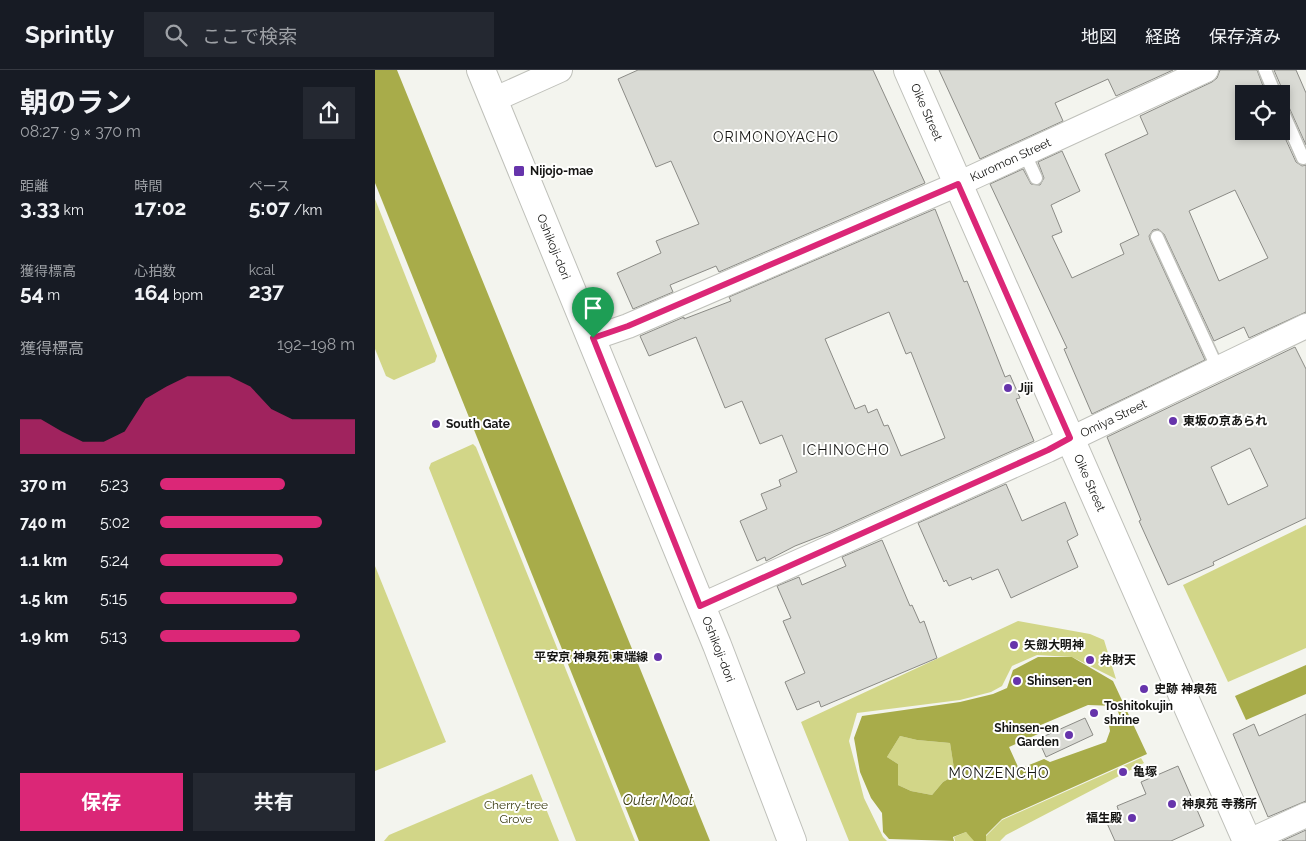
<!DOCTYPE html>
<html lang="ja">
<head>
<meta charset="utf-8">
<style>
	:root { --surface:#171b24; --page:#242831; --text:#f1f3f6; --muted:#9ea1a6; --line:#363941; --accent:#db2777 }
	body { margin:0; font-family:Raleway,"Noto Sans JP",sans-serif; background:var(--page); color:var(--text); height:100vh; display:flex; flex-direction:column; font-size:19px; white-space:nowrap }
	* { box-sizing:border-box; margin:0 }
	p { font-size:16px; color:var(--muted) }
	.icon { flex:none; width:28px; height:28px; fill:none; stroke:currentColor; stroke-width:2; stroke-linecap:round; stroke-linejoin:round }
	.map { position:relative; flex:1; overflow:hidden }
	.details { display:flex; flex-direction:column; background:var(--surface); width:375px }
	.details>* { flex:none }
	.fabs { position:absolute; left:860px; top:15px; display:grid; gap:10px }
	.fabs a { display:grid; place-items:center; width:55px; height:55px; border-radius:0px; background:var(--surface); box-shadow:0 2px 8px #0003; font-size:25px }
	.pin { position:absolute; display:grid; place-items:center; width:42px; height:42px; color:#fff; margin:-51px -21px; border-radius:50% 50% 50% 0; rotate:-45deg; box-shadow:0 0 5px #0007 }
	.pin .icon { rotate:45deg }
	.round { display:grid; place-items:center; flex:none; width:52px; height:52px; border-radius:0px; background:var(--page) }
	.summary { display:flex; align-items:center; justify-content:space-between; height:85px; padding:0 20px }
	h1 { font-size:28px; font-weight:700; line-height:38px }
	.stats { display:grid; grid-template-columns:repeat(3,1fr); gap:8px; height:85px; padding:5px 20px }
	.stats div { display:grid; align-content:center }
	.stats b { font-size:21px; font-weight:700 }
	.stats small { font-size:14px; font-weight:400 }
	.stats p { font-size:14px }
	.chart { height:140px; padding:10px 20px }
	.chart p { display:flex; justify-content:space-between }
	.chart svg { width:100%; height:90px; margin-top:5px; fill:var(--accent); opacity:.7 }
	.cta { display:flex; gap:10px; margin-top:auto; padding:10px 20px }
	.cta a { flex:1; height:58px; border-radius:0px; background:var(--accent); color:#fff; font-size:20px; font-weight:700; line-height:58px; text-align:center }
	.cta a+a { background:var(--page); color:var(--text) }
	ul { padding:0 20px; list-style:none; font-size:16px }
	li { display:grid; grid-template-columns:80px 60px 1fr; align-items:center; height:38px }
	li i { height:12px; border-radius:6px; background:var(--accent) }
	header { display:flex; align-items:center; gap:30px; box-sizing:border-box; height:70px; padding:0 25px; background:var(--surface); border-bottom:1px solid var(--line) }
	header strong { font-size:24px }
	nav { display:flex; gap:28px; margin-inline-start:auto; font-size:18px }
	.search { width:350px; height:45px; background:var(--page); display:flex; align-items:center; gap:12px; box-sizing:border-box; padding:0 18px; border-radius:0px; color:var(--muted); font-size:19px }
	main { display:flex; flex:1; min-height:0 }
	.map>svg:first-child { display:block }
	.green { fill:#d2d688 }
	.water { fill:#a8ac4a; fill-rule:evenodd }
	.building { fill:#d9dad4; stroke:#8b8b86; fill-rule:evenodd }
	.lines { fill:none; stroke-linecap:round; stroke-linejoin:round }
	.service-casing { stroke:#bfc0ba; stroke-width:15 }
	.minor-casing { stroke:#bfc0ba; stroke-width:26 }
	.tertiary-casing { stroke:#bfc0ba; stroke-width:30 }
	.primary-casing { stroke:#bfc0ba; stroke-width:30 }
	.service { stroke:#fff; stroke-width:12 }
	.minor { stroke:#fff; stroke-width:24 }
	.tertiary { stroke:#fff; stroke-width:28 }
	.primary { stroke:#fff; stroke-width:28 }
	.route-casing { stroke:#fff; stroke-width:10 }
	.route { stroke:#db2777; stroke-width:6 }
	.poi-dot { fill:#6634ab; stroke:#fffffe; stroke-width:2 }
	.labels { text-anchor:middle; stroke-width:4; stroke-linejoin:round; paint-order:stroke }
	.street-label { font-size:12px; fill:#151513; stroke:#fffffe }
	.poi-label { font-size:12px; font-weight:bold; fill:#151513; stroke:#fffffe; text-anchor:start }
	.park-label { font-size:12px; fill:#3b3c13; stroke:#fffffe }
	.neighbourhood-label { font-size:14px; letter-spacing:1px; fill:#151513; stroke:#fffffe }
	.water-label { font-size:14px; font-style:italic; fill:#3b3c13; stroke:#fffffe }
</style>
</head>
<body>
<header>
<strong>Sprintly</strong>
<div class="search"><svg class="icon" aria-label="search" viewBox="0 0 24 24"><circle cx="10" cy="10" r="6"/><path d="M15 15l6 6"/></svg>ここで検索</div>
<nav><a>地図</a><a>経路</a><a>保存済み</a></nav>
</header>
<main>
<section class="details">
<div class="summary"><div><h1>朝のラン</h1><p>08:27 · 9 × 370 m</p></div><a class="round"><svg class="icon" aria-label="share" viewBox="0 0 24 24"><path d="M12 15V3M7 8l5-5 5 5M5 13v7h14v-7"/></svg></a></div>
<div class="stats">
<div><p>距離</p><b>3.33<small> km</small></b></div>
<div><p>時間</p><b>17:02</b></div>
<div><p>ペース</p><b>5:07<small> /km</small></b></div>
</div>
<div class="stats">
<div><p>獲得標高</p><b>54<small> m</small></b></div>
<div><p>心拍数</p><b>164<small> bpm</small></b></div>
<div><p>kcal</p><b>237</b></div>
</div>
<div class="chart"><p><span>獲得標高</span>192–198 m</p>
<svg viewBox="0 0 160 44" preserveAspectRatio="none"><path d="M0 44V27L10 27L20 33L30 38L40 38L50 33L60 17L70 11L80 6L90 6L100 6L110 11L120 22L130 27L140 27L150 27L160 27V44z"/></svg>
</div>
<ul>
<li><b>370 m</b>5:23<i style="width:64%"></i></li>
<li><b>740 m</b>5:02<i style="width:83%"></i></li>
<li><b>1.1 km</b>5:24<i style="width:63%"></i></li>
<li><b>1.5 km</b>5:15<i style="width:70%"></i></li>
<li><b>1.9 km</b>5:13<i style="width:72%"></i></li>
</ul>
<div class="cta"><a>保存</a><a>共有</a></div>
</section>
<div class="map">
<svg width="931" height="771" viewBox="0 0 931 771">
	<rect width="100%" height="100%" fill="#f3f4ee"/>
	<!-- green -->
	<g class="green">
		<polygon points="0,129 62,286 60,292 19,310 11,306 0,279"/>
		<polygon points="98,374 101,377 260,771 201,771 54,398 56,393"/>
		<polygon points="931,455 931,578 853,612 808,515"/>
		<polygon points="0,496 71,672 0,701"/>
		<polygon points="643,551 715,564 729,570 741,609 697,587 662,585 637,596 627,616 616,622 585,630 482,643 474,671 489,728 508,767 512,771 474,771 426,652"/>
		<polygon points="525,666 542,670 575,673 580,705 568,712 557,725 536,721 523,715 523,694 512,687"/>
		<polygon points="766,688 769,693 631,765 625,771 580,771 579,767 591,762 597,767 611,766 627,750"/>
		<polygon points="157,704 184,771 9,771 14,765"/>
	</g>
	<!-- water -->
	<g class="water">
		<polygon points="0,0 22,0 335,771 264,771 0,113"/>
		<path d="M 663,587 L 697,587 L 738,611 L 772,684 L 627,749 L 611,765 L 611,771 L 599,771 L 591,762 L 578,767 L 579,771 L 514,769 L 508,762 L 507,743 L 496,728 L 485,702 L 479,668 L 487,646 L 585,632 L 618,624 L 632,618 L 638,600 ZM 713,635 L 741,636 L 746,650 L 734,655 L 735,661 L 731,672 L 675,692 L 669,689 L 644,699 L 634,677 L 663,664 L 661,657 ZM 525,666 L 542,670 L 575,673 L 580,705 L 568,712 L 557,725 L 536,721 L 523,715 L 523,694 L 512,687 Z"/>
		<polygon points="931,595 931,624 871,650 860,626"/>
	</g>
	<!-- building -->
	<g class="building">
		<polygon points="263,0 498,0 550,113 344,202 341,196 295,215 298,222 258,239 242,203 286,183 281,171 324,154 296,91 281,97 243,9"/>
		<polygon points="564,0 798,0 741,26 733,9 680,33 688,51 605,89"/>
		<path d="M 845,0 L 882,0 L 891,24 L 869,24 L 869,61 L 906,61 L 906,59 L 921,92 L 927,96 L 931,95 L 931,242 L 874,268 L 869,257 L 839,271 L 789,164 L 783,159 L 778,160 L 774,166 L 775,170 L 830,290 L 717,344 L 689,279 L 692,278 L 615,114 L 648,99 L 656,114 L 665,115 L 669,108 L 663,92 L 687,81 L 705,121 L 676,135 L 687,162 L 677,166 L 697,208 L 749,184 L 745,174 L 764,165 L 730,84 L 773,64 L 765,46 L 837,12 L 842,8 ZM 860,120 L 893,188 L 844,211 L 814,141 Z"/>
		<polygon points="899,0 921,0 931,23 931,75 913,35 906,30 908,21"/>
		<path d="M 560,139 L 589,212 L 592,211 L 630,307 L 635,305 L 645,328 L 641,329 L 659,371 L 456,462 L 420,476 L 391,491 L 390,487 L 382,491 L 365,451 L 392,439 L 386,424 L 406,416 L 404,410 L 422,402 L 407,365 L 385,374 L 367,331 L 350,338 L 321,267 L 274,286 L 265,266 L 309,247 L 309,249 L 356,231 L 354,227 ZM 514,242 L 531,284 L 536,282 L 570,368 L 526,386 L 513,355 L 509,356 L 502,339 L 493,343 L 490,335 L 480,339 L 450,269 Z"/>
		<path d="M 920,277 L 931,299 L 931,448 L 838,492 L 839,495 L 793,515 L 764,451 L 766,450 L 732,367 ZM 875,378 L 893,416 L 853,435 L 836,397 Z"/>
		<polygon points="631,414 647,451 690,432 703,465 692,471 703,497 636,528 623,499 597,510 596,507 574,516 571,510 569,512 543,453"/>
		<polygon points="507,470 535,536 537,535 545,553 549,551 562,588 446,637 444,631 422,640 410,612 430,603 408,551 416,548 402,516 424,507 427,515 471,496 467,487"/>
		<polygon points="931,644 931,731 893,747 858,664 879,654 884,666"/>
		<polygon points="710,648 718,665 671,687 663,669"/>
		<polygon points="803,696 829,756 796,771 740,771 731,751 745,745 742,736 771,724 766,712"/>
		<polygon points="931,760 931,771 907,771"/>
	</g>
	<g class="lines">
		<!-- service casing -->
		<g class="service-casing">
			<g id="service">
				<polyline points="890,0 900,24"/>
				<polyline points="906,38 928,88"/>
				<polyline points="650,84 661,108"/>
				<polyline points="782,167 842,297"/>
			</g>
		</g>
		<!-- minor casing -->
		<g class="minor-casing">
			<g id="minor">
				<polyline points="118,30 185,0"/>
				<path id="s1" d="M 218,268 L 253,256 L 583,114 L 831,0"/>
				<path id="s2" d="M 325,536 L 673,380 L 931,256"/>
				<polyline points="874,771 931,745"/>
			</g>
		</g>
		<!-- tertiary casing -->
		<g class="tertiary-casing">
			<g id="tertiary">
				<path id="s3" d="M 533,0 L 872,771"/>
			</g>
		</g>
		<!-- primary casing -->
		<g class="primary-casing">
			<g id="primary">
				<path id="s4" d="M 106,0 L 342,575 L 417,771"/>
			</g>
		</g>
		<!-- service -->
		<use href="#service" class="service"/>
		<!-- minor -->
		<use href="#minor" class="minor"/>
		<!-- tertiary -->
		<use href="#tertiary" class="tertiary"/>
		<!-- primary -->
		<use href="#primary" class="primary"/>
	</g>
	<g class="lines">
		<!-- route casing -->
		<g class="route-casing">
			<polygon id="route" points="583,114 695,368 673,380 325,536 218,268 253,256"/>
		</g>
		<!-- route -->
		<use href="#route" class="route"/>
	</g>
	<!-- markers -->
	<g class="poi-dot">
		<rect x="138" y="95" width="12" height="12" rx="2.5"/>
		<circle cx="633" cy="318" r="5"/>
		<circle cx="798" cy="351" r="5"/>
		<circle cx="61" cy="354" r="5"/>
		<circle cx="639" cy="575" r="5"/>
		<circle cx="283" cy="587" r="5"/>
		<circle cx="715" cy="590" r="5"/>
		<circle cx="642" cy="611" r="5"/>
		<circle cx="769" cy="619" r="5"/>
		<circle cx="719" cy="643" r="5"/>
		<circle cx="694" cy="665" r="5"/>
		<circle cx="748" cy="702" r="5"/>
		<circle cx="797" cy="734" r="5"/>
		<circle cx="757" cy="748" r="5"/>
	</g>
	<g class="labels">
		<!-- street labels -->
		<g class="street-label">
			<text dy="4" stroke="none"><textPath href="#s3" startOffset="46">Oike Street</textPath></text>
			<text dy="4" stroke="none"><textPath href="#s1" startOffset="454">Kuromon Street</textPath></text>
			<text dy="4" stroke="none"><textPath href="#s4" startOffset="191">Oshikoji-dori</textPath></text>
			<text dy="4" stroke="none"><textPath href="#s2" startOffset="454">Omiya Street</textPath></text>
			<text dy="4" stroke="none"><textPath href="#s3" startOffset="451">Oike Street</textPath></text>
			<text dy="4" stroke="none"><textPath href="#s4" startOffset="626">Oshikoji-dori</textPath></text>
		</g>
		<!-- poi labels -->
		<g class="poi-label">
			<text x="155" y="105">Nijojo-mae</text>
			<text x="643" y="322">Jiji</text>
			<text x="808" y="355">東坂の京あられ</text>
			<text x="71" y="358">South Gate</text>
			<text x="649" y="579">矢劔大明神</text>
			<text x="273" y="591" text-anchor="end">平安京 神泉苑 東端線</text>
			<text x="725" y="594">弁財天</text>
			<text x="652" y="615">Shinsen-en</text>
			<text x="779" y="623">史跡 神泉苑</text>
			<text x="729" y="640">Toshitokujin<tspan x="729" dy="14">shrine</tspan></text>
			<text x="684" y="662" text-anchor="end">Shinsen-en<tspan x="684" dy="14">Garden</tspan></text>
			<text x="758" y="706">亀塚</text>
			<text x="807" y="738">神泉苑 寺務所</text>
			<text x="747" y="752" text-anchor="end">福生殿</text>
		</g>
		<!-- park labels -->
		<g class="park-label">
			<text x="141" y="739">Cherry-tree<tspan x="141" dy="14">Grove</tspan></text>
		</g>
		<!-- neighbourhood labels -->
		<g class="neighbourhood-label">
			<text x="401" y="72">ORIMONOYACHO</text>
			<text x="471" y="385">ICHINOCHO</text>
			<text x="624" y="708">MONZENCHO</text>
		</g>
		<!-- water labels -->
		<g class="water-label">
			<text x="283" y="735">Outer Moat</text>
		</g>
	</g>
</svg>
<div class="fabs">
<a><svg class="icon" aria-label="locate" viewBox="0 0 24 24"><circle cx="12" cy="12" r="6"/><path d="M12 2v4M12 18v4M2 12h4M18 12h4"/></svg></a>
</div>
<div class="pin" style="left:218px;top:268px;background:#1e9e55"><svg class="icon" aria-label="arrive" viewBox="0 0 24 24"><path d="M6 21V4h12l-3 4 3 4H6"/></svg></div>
</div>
</main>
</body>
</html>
